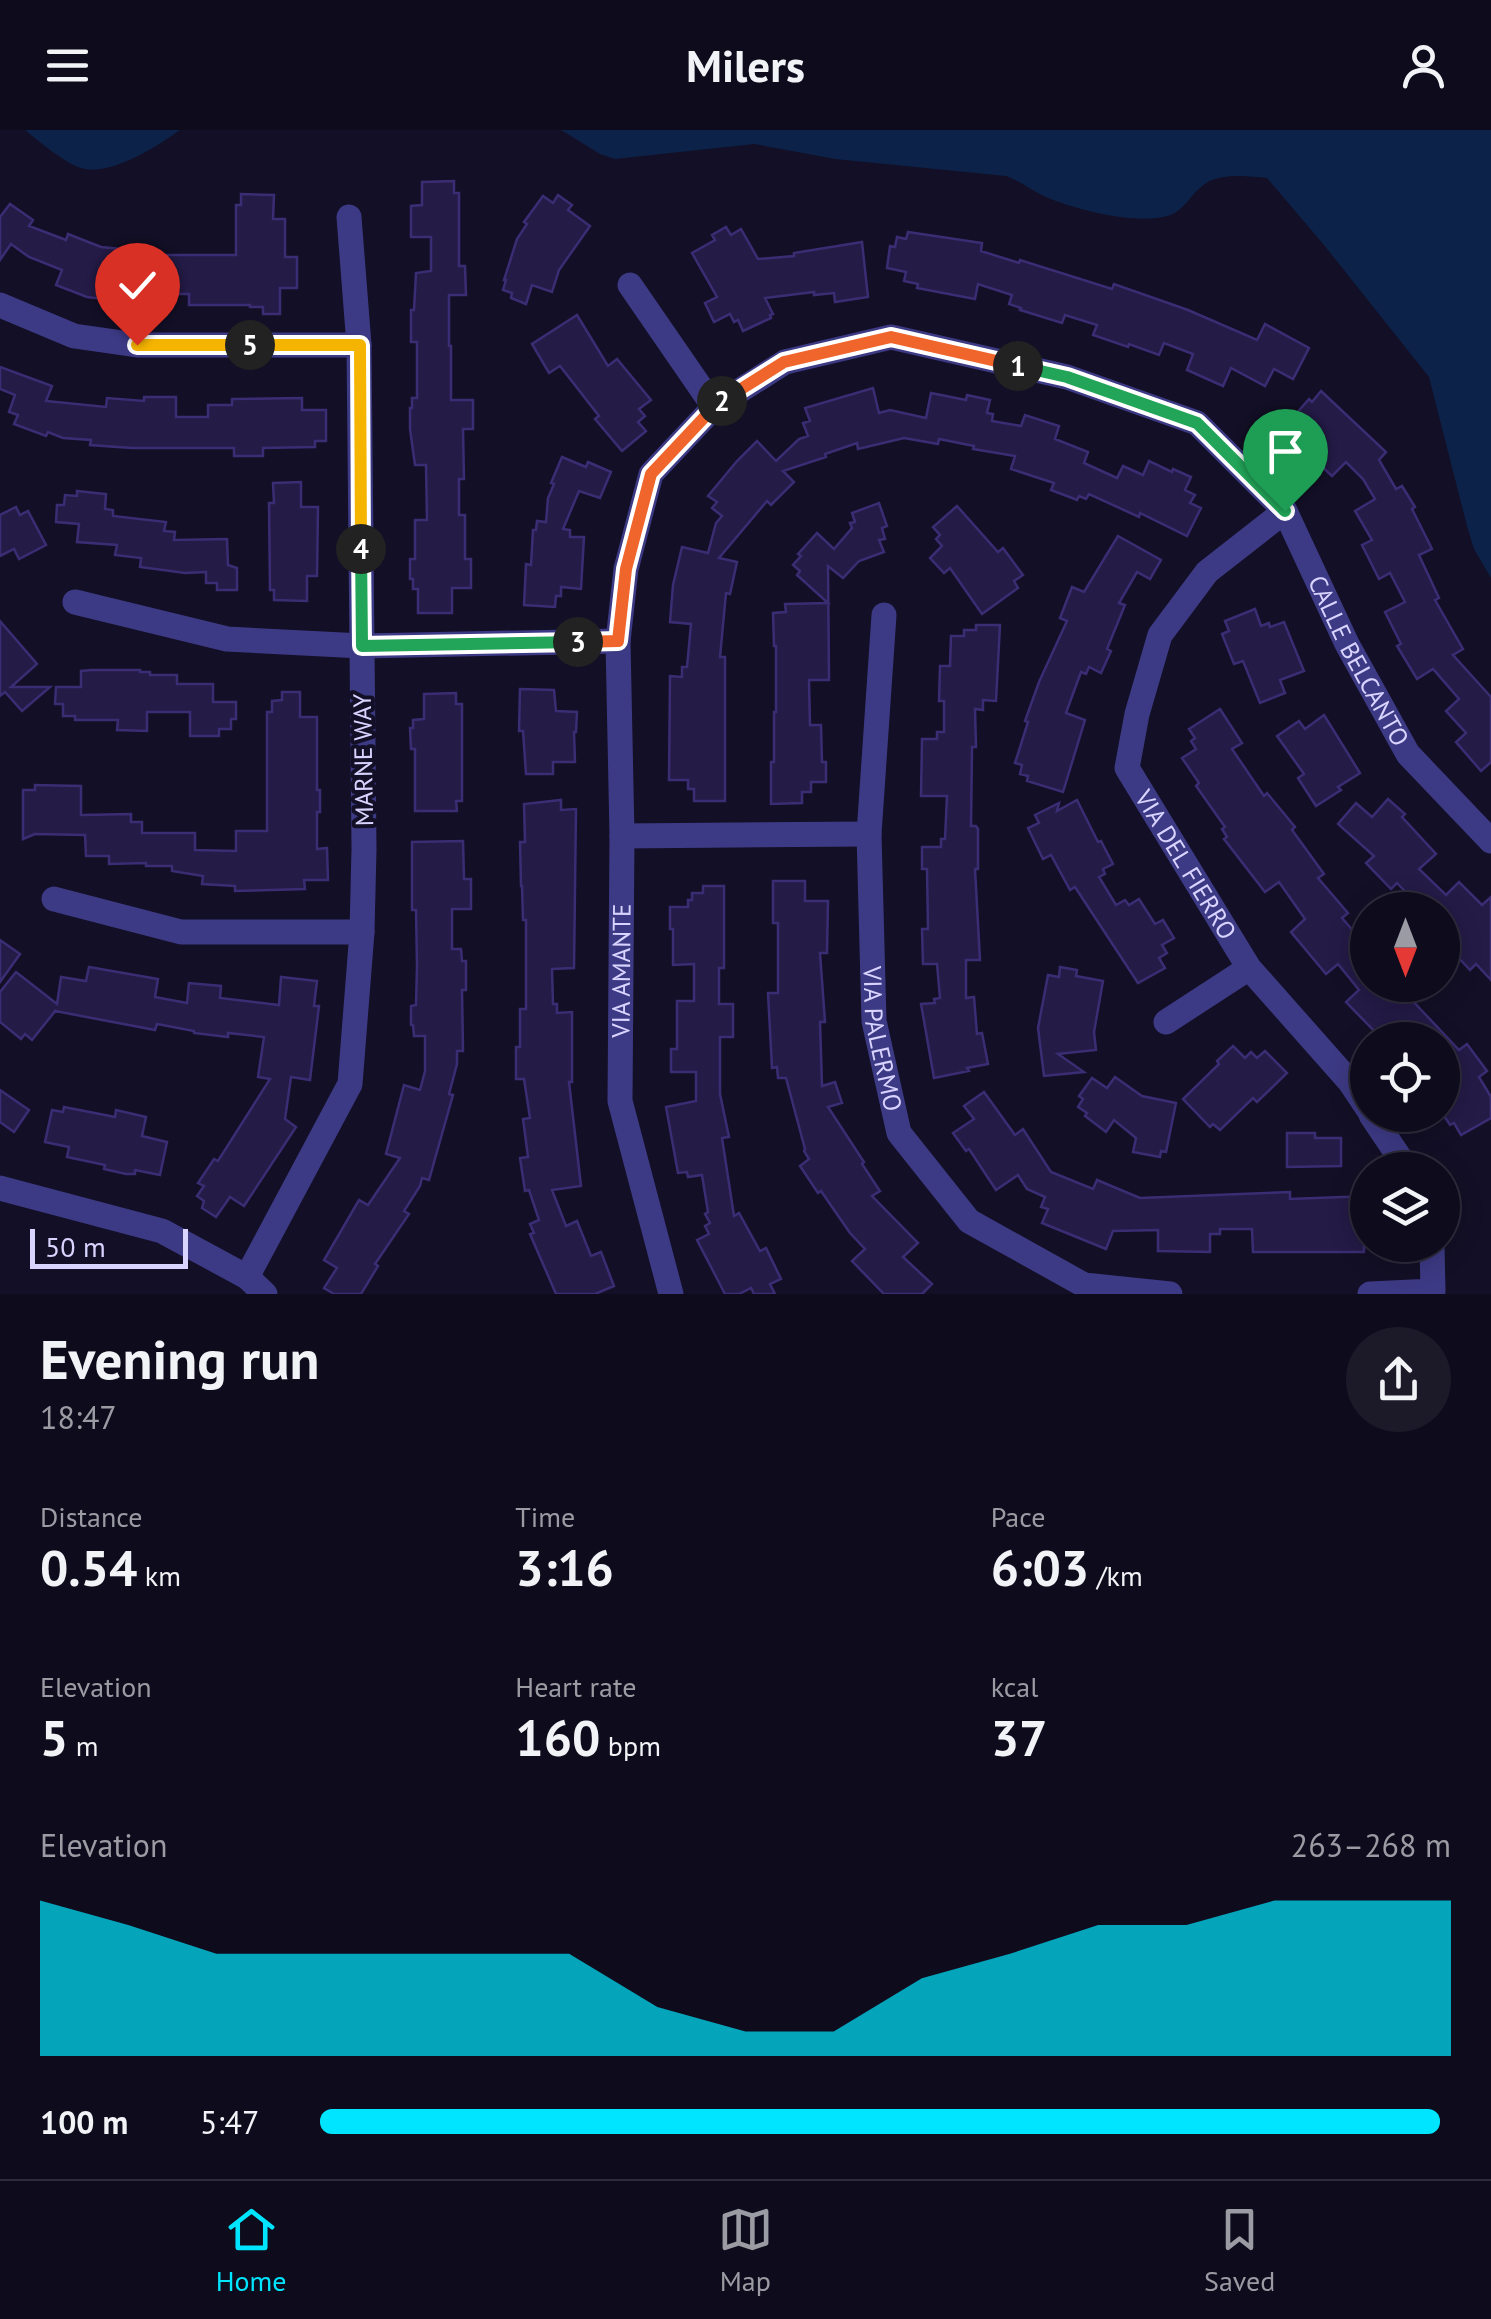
<!DOCTYPE html>
<html lang="en">
<head>
<meta charset="utf-8">
<style>
	:root { --surface:#0e0b1c; --page:#1c1929; --text:#f1f3f6; --muted:#9b9ba3; --line:#2e2b3b; --accent:#00e5ff }
	body { margin:0; font-family:"PT Sans",sans-serif; background:var(--page); color:var(--text); height:100vh; display:flex; flex-direction:column; font-size:38px; white-space:nowrap }
	* { box-sizing:border-box; margin:0 }
	p { font-size:32px; color:var(--muted) }
	.icon { flex:none; width:55px; height:55px; fill:none; stroke:currentColor; stroke-width:2; stroke-linecap:round; stroke-linejoin:round }
	.map { position:relative; height:1164px; overflow:hidden }
	.side { display:flex; flex-direction:column; background:var(--surface); flex:1 }
	.side>* { flex:none }
	.needle { width:65px; rotate:180deg }
	.tools { position:absolute; left:1350px; top:762px; display:grid; gap:20px }
	.tools a { display:grid; place-items:center; width:110px; height:110px; border-radius:50%; background:var(--surface); box-shadow:0 5px 25px #0003,0 0 0 2px var(--line); font-size:50px }
	.scale { position:absolute; left:30px; bottom:25px; width:158px; box-sizing:border-box; padding-left:10px; border:5px solid #d9d4ff; border-top:0; font-size:28px; line-height:35px; white-space:nowrap; color:#d9d4ff; -webkit-text-stroke:8px #130f26; paint-order:stroke }
	.pin { position:absolute; display:grid; place-items:center; width:85px; height:85px; color:#fff; margin:-102px -42px; border-radius:50% 50% 50% 0; rotate:-45deg; box-shadow:0 0 10px #0007 }
	.pin .icon { rotate:45deg }
	.km { position:absolute; width:50px; height:50px; margin:-25px; border-radius:50%; background:#222; color:#fff; font-size:28px; line-height:50px; text-align:center }
	.round { display:grid; place-items:center; flex:none; width:105px; height:105px; border-radius:52px; background:var(--page) }
	.headline { display:flex; align-items:center; justify-content:space-between; height:170px; padding:0 40px }
	h1 { font-size:55px; font-weight:700; line-height:75px }
	.stats { display:grid; grid-template-columns:repeat(3,1fr); gap:15px; height:170px; padding:10px 40px }
	.stats div { display:grid; align-content:center }
	.stats b { font-size:50px; font-weight:700 }
	.stats small { font-size:28px; font-weight:400 }
	.stats p { font-size:28px }
	.chart { height:280px; padding:20px 40px }
	.chart p { display:flex; justify-content:space-between }
	.chart svg { width:100%; height:180px; margin-top:10px; fill:var(--accent); opacity:.7 }
	ul { padding:0 40px; list-style:none; font-size:32px }
	li { display:grid; grid-template-columns:160px 120px 1fr; align-items:center; height:75px }
	li i { height:25px; border-radius:12px; background:var(--accent) }
	header { display:flex; justify-content:space-between; align-items:center; height:130px; padding:0 40px; background:var(--surface); font-size:45px; font-weight:700 }
	.tabs { display:flex; justify-content:space-around; align-items:center; height:140px; border-top:2px solid var(--line); background:var(--surface); font-size:28px; color:var(--muted) }
	.tabs a { display:grid; justify-items:center; gap:5px }
	.tabs .selected { color:var(--accent) }
	.map>svg:first-child { display:block }
	.water { fill:#0c2248 }
	.building { fill:#241b47; stroke:#3b2d73; stroke-width:2.5 }
	.lines { fill:none; stroke-linecap:round; stroke-linejoin:round }
	.minor { stroke:#3d3a85; stroke-width:25 }
	.split-1-casing { stroke:#fff; stroke-width:20 }
	.split-2-casing { stroke:#fff; stroke-width:20 }
	.split-3-casing { stroke:#fff; stroke-width:20 }
	.split-4-casing { stroke:#fff; stroke-width:20 }
	.split-5-casing { stroke:#fff; stroke-width:20 }
	.split-6-casing { stroke:#fff; stroke-width:20 }
	.split-1 { stroke:#22a559; stroke-width:12 }
	.split-2 { stroke:#f0652b; stroke-width:12 }
	.split-3 { stroke:#f0652b; stroke-width:12 }
	.split-4 { stroke:#22a559; stroke-width:12 }
	.split-5 { stroke:#f5b400; stroke-width:12 }
	.split-6 { stroke:#f5b400; stroke-width:12 }
	.labels { text-anchor:middle; stroke-width:8; stroke-linejoin:round; paint-order:stroke }
	.street-label { font-size:25px; fill:#d9d4ff; stroke:#130f26 }
</style>
</head>
<body>
<header><svg class="icon" aria-label="menu" viewBox="0 0 24 24"><path d="M4 6h16M4 12h16M4 18h16"/></svg>Milers<svg class="icon" aria-label="person" viewBox="0 0 24 24"><circle cx="12" cy="8" r="4"/><path d="M4 21q1-7 8-7t8 7"/></svg></header>
<div class="map">
<svg width="1491" height="1164" viewBox="0 0 1491 1164">
	<rect width="100%" height="100%" fill="#130f26"/>
	<!-- water -->
	<g class="water">
		<path d="M 25,0 L 180,0 C 158,16 114,44 85,39 C 66,35 40,12 25,0 Z"/>
		<path d="M 561,0 L 1491,0 L 1491,448 L 1474,419 L 1467,396 L 1429,247 L 1324,115 L 1267,48 C 1247,46 1217,42 1201,57 C 1189,67 1183,82 1167,86 C 1135,95 1077,80 1046,67 C 1032,61 1021,51 1006,46 L 835,29 L 754,14 L 615,29 L 600,24 Z"/>
	</g>
	<!-- building -->
	<g class="building">
		<polygon points="454,51 454,63 459,63 459,136 465,136 466,165 449,165 449,216 451,216 451,270 473,270 473,299 463,299 464,349 459,349 459,385 465,385 465,429 471,429 471,458 452,458 452,483 418,483 418,459 413,459 413,449 410,449 410,429 415,429 415,390 427,390 426,335 415,335 410,299 410,278 412,278 412,268 417,268 417,212 411,212 411,180 414,180 416,143 431,141 431,107 411,107 411,76 422,75 422,52"/>
		<polygon points="241,64 274,65 273,89 285,89 285,127 297,127 297,158 280,158 280,184 263,184 263,177 250,177 250,175 189,175 189,164 164,164 164,158 131,154 129,172 87,167 56,155 62,140 29,127 11,114 0,130 0,87 10,74 33,90 29,96 66,110 68,104 101,117 142,121 142,125 236,125 236,75 241,75"/>
		<polygon points="558,65 572,75 568,80 590,96 559,140 552,162 532,155 526,174 511,168 512,163 503,160 506,150 504,150 517,109 527,94 524,92 543,66 553,73"/>
		<polygon points="726,97 731,105 741,99 758,129 794,126 794,123 862,112 868,167 835,172 834,163 814,165 814,162 765,168 773,184 770,185 771,188 743,201 738,190 734,192 730,184 714,192 705,173 717,167 692,123 715,110 712,105"/>
		<polygon points="908,102 982,113 981,121 1019,133 1020,130 1112,159 1114,154 1188,180 1257,210 1265,194 1309,218 1293,249 1274,239 1265,256 1231,238 1223,256 1187,240 1193,224 1164,213 1159,225 1129,214 1128,217 1093,205 1097,195 1065,185 1062,193 1020,180 1021,178 1009,174 1012,165 978,154 975,169 917,158 918,154 904,151 906,142 887,138 890,116 895,117 897,107 906,109"/>
		<polygon points="577,185 608,236 617,229 651,270 639,279 645,286 638,292 646,301 622,321 595,289 599,286 560,236 549,243 532,214"/>
		<polygon points="0,237 52,256 46,271 106,277 107,268 144,271 144,267 176,267 176,287 208,287 208,275 232,275 232,269 302,268 302,280 326,280 326,311 315,311 315,317 263,318 263,326 234,326 234,318 132,318 90,315 91,310 63,308 48,302 46,306 14,294 18,285 9,282 15,265 0,259"/>
		<polygon points="873,258 879,283 890,280 926,288 931,263 966,270 967,265 990,270 987,283 993,284 992,291 1021,296 1025,285 1059,296 1055,309 1088,322 1084,333 1117,348 1123,336 1143,345 1149,331 1172,342 1173,339 1191,347 1185,360 1195,365 1190,373 1201,378 1187,406 1140,383 1139,387 1089,364 1086,369 1079,366 1077,370 1051,360 1054,353 1011,339 1015,326 973,319 974,316 939,309 938,314 904,308 858,319 857,313 825,324 826,327 783,341 794,352 771,375 767,371 719,428 737,432 730,464 726,463 720,527 725,527 725,671 694,671 694,659 688,659 688,650 669,650 670,546 682,547 682,537 687,537 691,494 670,492 673,455 682,417 708,423 716,393 722,386 712,378 717,372 708,366 737,331 757,311 776,331 799,309 808,306 803,293 810,291 805,278"/>
		<polygon points="1321,261 1386,322 1379,330 1396,359 1402,356 1415,377 1412,379 1432,419 1419,425 1439,468 1435,470 1463,519 1453,525 1491,567 1491,632 1481,641 1456,612 1466,603 1446,581 1459,569 1433,539 1417,549 1397,516 1401,514 1385,482 1405,472 1390,443 1379,449 1362,415 1372,410 1355,381 1375,369 1363,349 1346,332 1332,346 1282,300 1309,269 1312,272"/>
		<polygon points="562,327 586,337 588,332 611,342 600,368 579,361 563,399 570,400 570,407 584,407 581,459 561,457 561,466 556,466 555,477 524,475 526,434 531,435 533,400 536,400 537,391 546,392 548,368 554,354 551,353"/>
		<polygon points="301,352 301,377 318,377 317,446 307,446 307,471 274,470 274,460 270,460 269,373 274,373 273,353"/>
		<polygon points="77,361 106,364 105,379 113,380 113,386 166,392 164,401 175,402 174,410 227,409 228,435 237,438 237,460 217,460 217,453 206,453 206,442 185,443 140,437 141,428 115,425 117,415 77,412 79,394 56,392 57,375 64,375 65,365 77,366"/>
		<polygon points="879,373 887,396 882,398 885,409 879,410 884,422 859,431 843,448 828,436 829,550 809,550 810,595 821,595 822,632 826,632 826,652 811,652 811,662 802,662 802,673 771,674 771,632 774,632 774,582 776,582 776,516 774,516 773,483 786,482 785,474 828,473 797,445 800,441 793,435 801,426 798,424 817,403 834,419 852,398 850,393 855,392 852,383"/>
		<polygon points="957,376 998,422 1003,418 1023,445 1014,451 1018,458 982,484 950,438 944,443 930,428 942,416 936,409 940,405 933,397"/>
		<polygon points="16,377 20,385 28,381 46,415 19,429 14,419 0,426 0,385"/>
		<polygon points="1118,406 1161,430 1150,449 1137,442 1119,473 1125,475 1107,519 1111,521 1101,543 1089,537 1086,544 1081,542 1066,583 1085,590 1063,662 1027,651 1028,646 1020,644 1022,635 1015,633 1028,592 1025,591 1039,552 1067,491 1060,488 1072,457 1084,462"/>
		<polygon points="1255,479 1261,496 1269,493 1270,497 1284,492 1304,541 1280,550 1285,563 1260,573 1243,531 1234,534 1222,504 1229,501 1225,491"/>
		<polygon points="0,491 37,534 11,557 50,557 22,581 5,562 0,566"/>
		<polygon points="976,495 1000,495 996,571 983,570 983,580 975,579 976,617 972,617 971,696 976,696 978,699 978,739 975,739 980,830 966,830 966,868 974,867 977,904 982,903 988,934 967,938 969,941 934,948 921,874 935,873 934,869 940,868 937,834 923,834 922,799 928,799 927,739 922,739 922,717 941,717 941,709 945,709 947,666 921,666 922,609 937,609 937,602 944,602 944,571 939,571 940,536 950,536 951,506 964,506 964,500 976,500"/>
		<polygon points="91,540 140,540 140,542 150,542 150,545 177,545 177,554 213,554 213,572 236,572 236,589 231,589 231,599 219,599 219,606 190,606 190,582 147,582 147,601 117,600 118,590 75,590 75,586 63,586 63,574 55,574 56,557 81,557 81,541"/>
		<polygon points="520,559 554,560 556,581 577,582 576,602 574,602 575,632 553,632 553,644 526,644 523,601 519,601"/>
		<polygon points="282,562 300,562 300,587 317,587 317,660 320,660 320,682 317,682 317,719 327,718 328,750 304,750 305,759 235,761 235,756 202,754 203,746 172,741 172,736 146,736 146,733 109,734 109,726 86,726 85,705 35,704 23,709 23,660 35,660 35,655 81,656 81,685 131,684 131,692 142,692 142,703 195,703 195,720 236,721 236,701 267,701 267,582 272,582 272,571 282,570"/>
		<polygon points="456,563 456,574 462,574 462,671 456,671 457,681 415,681 415,619 411,619 410,598 413,598 413,590 424,589 424,564"/>
		<polygon points="1220,579 1242,613 1232,619 1264,666 1267,663 1295,697 1292,700 1324,744 1318,748 1348,783 1342,788 1368,818 1368,855 1421,855 1409,867 1459,920 1467,914 1487,941 1479,947 1491,967 1491,988 1461,1005 1454,993 1450,995 1442,983 1442,910 1383,910 1346,872 1359,860 1338,834 1326,844 1291,802 1305,789 1279,752 1265,762 1224,709 1227,707 1222,699 1225,697 1196,656 1199,653 1182,628 1196,619 1191,611 1195,608 1189,599"/>
		<polygon points="1324,585 1360,643 1338,657 1341,660 1316,676 1298,648 1304,644 1277,606 1299,591 1305,599"/>
		<polygon points="1388,669 1405,684 1402,687 1436,724 1419,739 1446,765 1459,752 1482,775 1491,767 1491,850 1476,834 1470,840 1442,810 1442,780 1423,780 1397,753 1391,759 1366,733 1374,726 1338,694 1356,673 1372,687"/>
		<polygon points="561,670 561,680 576,679 574,838 552,839 553,874 557,874 557,883 572,882 572,952 569,952 581,1056 552,1060 566,1096 577,1091 591,1126 601,1122 614,1156 595,1164 556,1164 530,1104 534,1103 530,1094 539,1090 529,1060 525,1061 520,1028 528,1027 523,989 530,988 524,949 516,949 516,917 520,917 520,879 526,879 526,790 523,790 522,756 521,756 520,712 525,712 524,674"/>
		<polygon points="1077,670 1098,712 1101,711 1113,734 1103,739 1105,744 1099,747 1116,775 1125,770 1129,775 1139,769 1155,794 1163,790 1174,808 1162,815 1167,823 1159,828 1165,838 1138,853 1075,757 1070,760 1051,725 1043,729 1028,698 1039,693 1035,685 1059,673 1057,681"/>
		<polygon points="463,711 464,749 471,749 471,779 452,779 452,819 461,819 462,831 466,831 466,860 462,860 463,921 457,921 457,934 449,964 453,965 429,1050 422,1048 420,1056 404,1081 409,1084 375,1134 378,1136 361,1164 334,1164 324,1158 337,1138 324,1130 359,1070 368,1075 400,1028 386,1024 404,955 420,960 425,941 425,906 414,906 413,895 411,895 411,876 416,875 417,836 416,780 412,780 412,712"/>
		<polygon points="773,751 805,751 805,771 828,771 827,823 820,823 825,892 820,892 822,956 835,952 842,973 828,977 864,1032 862,1034 880,1061 872,1066 918,1113 903,1127 932,1154 922,1164 884,1164 852,1131 865,1119 850,1103 821,1061 818,1063 800,1036 809,1029 804,1021 805,1019 786,948 778,948 777,937 772,938 768,863 778,863 778,793 773,793"/>
		<polygon points="703,756 724,756 724,838 719,838 719,874 733,874 733,907 720,907 720,964 729,1007 722,1008 734,1086 739,1083 760,1121 766,1118 781,1149 770,1154 775,1164 754,1164 751,1158 739,1164 725,1164 697,1110 709,1104 705,1096 710,1093 705,1084 708,1082 702,1045 688,1047 687,1042 678,1043 666,977 696,971 696,942 671,942 671,919 677,919 677,871 694,871 694,834 673,835 673,799 670,799 670,777 688,777 688,770 692,770 692,763 703,763"/>
		<polygon points="0,810 20,824 0,852"/>
		<polygon points="89,837 158,849 155,867 187,873 189,853 221,856 220,868 279,875 281,847 317,851 314,876 319,876 310,950 291,947 285,989 296,997 244,1076 230,1067 216,1087 202,1078 204,1071 197,1066 204,1056 198,1053 214,1029 218,1031 270,949 258,947 264,907 228,903 228,907 194,903 194,901 157,894 155,900 55,881 56,880 32,910 25,904 21,909 0,892 0,862 16,842 57,874 61,847 86,851"/>
		<polygon points="1060,837 1077,840 1076,846 1103,851 1094,902 1096,920 1058,924 1084,942 1044,946 1038,898 1048,845 1059,847"/>
		<polygon points="1233,916 1245,928 1251,922 1257,928 1265,921 1287,943 1257,972 1253,968 1220,1000 1213,994 1210,997 1183,969 1219,934 1217,931"/>
		<polygon points="1115,947 1142,966 1176,973 1166,1022 1161,1021 1160,1027 1133,1022 1136,1008 1114,990 1106,1002 1085,986 1087,983 1078,977 1083,969 1079,966 1092,948 1107,958"/>
		<polygon points="0,960 29,980 14,1002 0,992"/>
		<polygon points="984,962 1015,1005 1023,999 1051,1042 1093,1059 1097,1050 1140,1068 1290,1062 1290,1069 1368,1066 1368,1101 1364,1101 1364,1122 1253,1122 1252,1099 1220,1099 1220,1104 1210,1104 1210,1122 1158,1121 1158,1100 1113,1101 1106,1119 1042,1093 1048,1079 1041,1077 1045,1067 1027,1059 1018,1045 996,1060 969,1019 966,1021 953,1003 974,989 964,976"/>
		<polygon points="64,977 115,987 116,980 146,987 142,1006 167,1012 160,1045 135,1040 135,1044 126,1044 104,1039 105,1035 67,1027 69,1017 45,1012 52,980 63,982"/>
		<polygon points="1287,1003 1315,1003 1315,1008 1341,1008 1341,1036 1287,1037"/>
	</g>
	<g class="lines">
		<!-- minor -->
		<g class="minor">
			<polyline points="630,155 714,277"/>
			<polyline points="0,175 74,206 137,215 359,215"/>
			<path id="s1" d="M 1285,381 L 1207,442 L 1160,505 L 1137,584 L 1127,638 L 1249,838 L 1350,952 L 1368,979"/>
			<polyline points="75,472 227,509 362,516 618,511"/>
			<path id="s2" d="M 884,485 L 869,704 L 874,891 L 899,1003 L 969,1091 L 1084,1155 L 1170,1164"/>
			<polyline points="622,706 869,704"/>
			<polyline points="54,769 181,802 362,802"/>
			<polyline points="1166,892 1249,838"/>
			<polyline points="1371,985 1408,1040"/>
			<polyline points="0,1058 162,1101 247,1147 265,1164"/>
			<polyline points="247,1147 350,954 362,802 364,719 359,215 349,87"/>
			<path id="s3" d="M 671,1164 L 620,971 L 622,706 L 618,511 L 626,439 L 651,344 L 714,277 L 785,232 L 891,207 L 1067,247 L 1197,293 L 1285,381 L 1347,514 L 1408,624 L 1491,711"/>
			<polyline points="1370,1164 1433,1161 1432,1115"/>
		</g>
	</g>
	<g class="lines">
		<!-- split-1 casing -->
		<g class="split-1-casing">
			<polyline id="split-1" points="1018,236 1067,247 1197,293 1285,381"/>
		</g>
		<!-- split-2 casing -->
		<g class="split-2-casing">
			<polyline id="split-2" points="722,271 784,232 891,207 1018,236"/>
		</g>
		<!-- split-3 casing -->
		<g class="split-3-casing">
			<polyline id="split-3" points="578,512 618,511 626,439 651,344 714,277 722,271"/>
		</g>
		<!-- split-4 casing -->
		<g class="split-4-casing">
			<polyline id="split-4" points="361,419 362,516 578,512"/>
		</g>
		<!-- split-5 casing -->
		<g class="split-5-casing">
			<polyline id="split-5" points="250,215 360,215 361,419"/>
		</g>
		<!-- split-6 casing -->
		<g class="split-6-casing">
			<polyline id="split-6" points="137,215 250,215"/>
		</g>
		<!-- split-1 -->
		<use href="#split-1" class="split-1"/>
		<!-- split-2 -->
		<use href="#split-2" class="split-2"/>
		<!-- split-3 -->
		<use href="#split-3" class="split-3"/>
		<!-- split-4 -->
		<use href="#split-4" class="split-4"/>
		<!-- split-5 -->
		<use href="#split-5" class="split-5"/>
		<!-- split-6 -->
		<use href="#split-6" class="split-6"/>
	</g>
	<g class="labels">
		<!-- street labels -->
		<g class="street-label">
			<text dy="9" stroke="none"><textPath href="#s3" startOffset="1725">CALLE BELCANTO</textPath></text>
			<text transform="translate(363 630) rotate(-91)" y="9">MARNE WAY</text>
			<text dy="9" stroke="none"><textPath href="#s1" startOffset="428">VIA DEL FIERRO</textPath></text>
			<text dy="9" stroke="none"><textPath href="#s3" startOffset="330">VIA AMANTE</textPath></text>
			<text dy="9" stroke="none"><textPath href="#s2" startOffset="425">VIA PALERMO</textPath></text>
		</g>
	</g>
</svg>
<div class="tools">
<a><svg class="needle" viewBox="-14 -14 28 28"><path d="M0-13l5 13h-10z" fill="#e53935"/><path d="M0 13l5-13h-10z" fill="#9b9ba3"/></svg></a>
<a><svg class="icon" aria-label="locate" viewBox="0 0 24 24"><circle cx="12" cy="12" r="6"/><path d="M12 2v4M12 18v4M2 12h4M18 12h4"/></svg></a>
<a><svg class="icon" aria-label="layers" viewBox="0 0 24 24"><path d="M12 4l9 5-9 5-9-5zM3 14l9 5 9-5"/></svg></a>
</div>
<div class="scale">50 m</div>
<div class="pin" style="left:1285px;top:381px;background:#1e9e55"><svg class="icon" aria-label="arrive" viewBox="0 0 24 24"><path d="M6 21V4h12l-3 4 3 4H6"/></svg></div>
<div class="pin" style="left:137px;top:215px;background:#d93025"><svg class="icon" aria-label="check" viewBox="0 0 24 24"><path d="M5 12l5 5 9-10"/></svg></div>
<b class="km" style="left:1018px;top:236px">1</b>
<b class="km" style="left:722px;top:271px">2</b>
<b class="km" style="left:578px;top:512px">3</b>
<b class="km" style="left:361px;top:419px">4</b>
<b class="km" style="left:250px;top:215px">5</b>
</div>
<section class="side">
<div class="headline"><div><h1>Evening run</h1><p>18:47</p></div><a class="round"><svg class="icon" aria-label="share" viewBox="0 0 24 24"><path d="M12 15V3M7 8l5-5 5 5M5 13v7h14v-7"/></svg></a></div>
<div class="stats">
<div><p>Distance</p><b>0.54<small> km</small></b></div>
<div><p>Time</p><b>3:16</b></div>
<div><p>Pace</p><b>6:03<small> /km</small></b></div>
</div>
<div class="stats">
<div><p>Elevation</p><b>5<small> m</small></b></div>
<div><p>Heart rate</p><b>160<small> bpm</small></b></div>
<div><p>kcal</p><b>37</b></div>
</div>
<div class="chart"><p><span>Elevation</span>263–268 m</p>
<svg viewBox="0 0 160 44" preserveAspectRatio="none"><path d="M0 44V6L10 12L20 19L30 19L40 19L50 19L60 19L70 32L80 38L90 38L100 25L110 19L120 12L130 12L140 6L150 6L160 6V44z"/></svg>
</div>
<ul>
<li><b>100 m</b>5:47<i style="width:99%"></i></li>
</ul>
</section>
<nav class="tabs">
<a class="selected"><svg class="icon" aria-label="home" viewBox="0 0 24 24"><path d="M3 11l9-7 9 7M6 9v11h12V9"/></svg>Home</a>
<a><svg class="icon" aria-label="map" viewBox="0 0 24 24"><path d="M3 6l6-2 6 2 6-2v14l-6 2-6-2-6 2zM9 4v14M15 6v14"/></svg>Map</a>
<a><svg class="icon" aria-label="saved" viewBox="0 0 24 24"><path d="M7 4h10v16l-5-4-5 4z"/></svg>Saved</a>
</nav>
</body>
</html>
